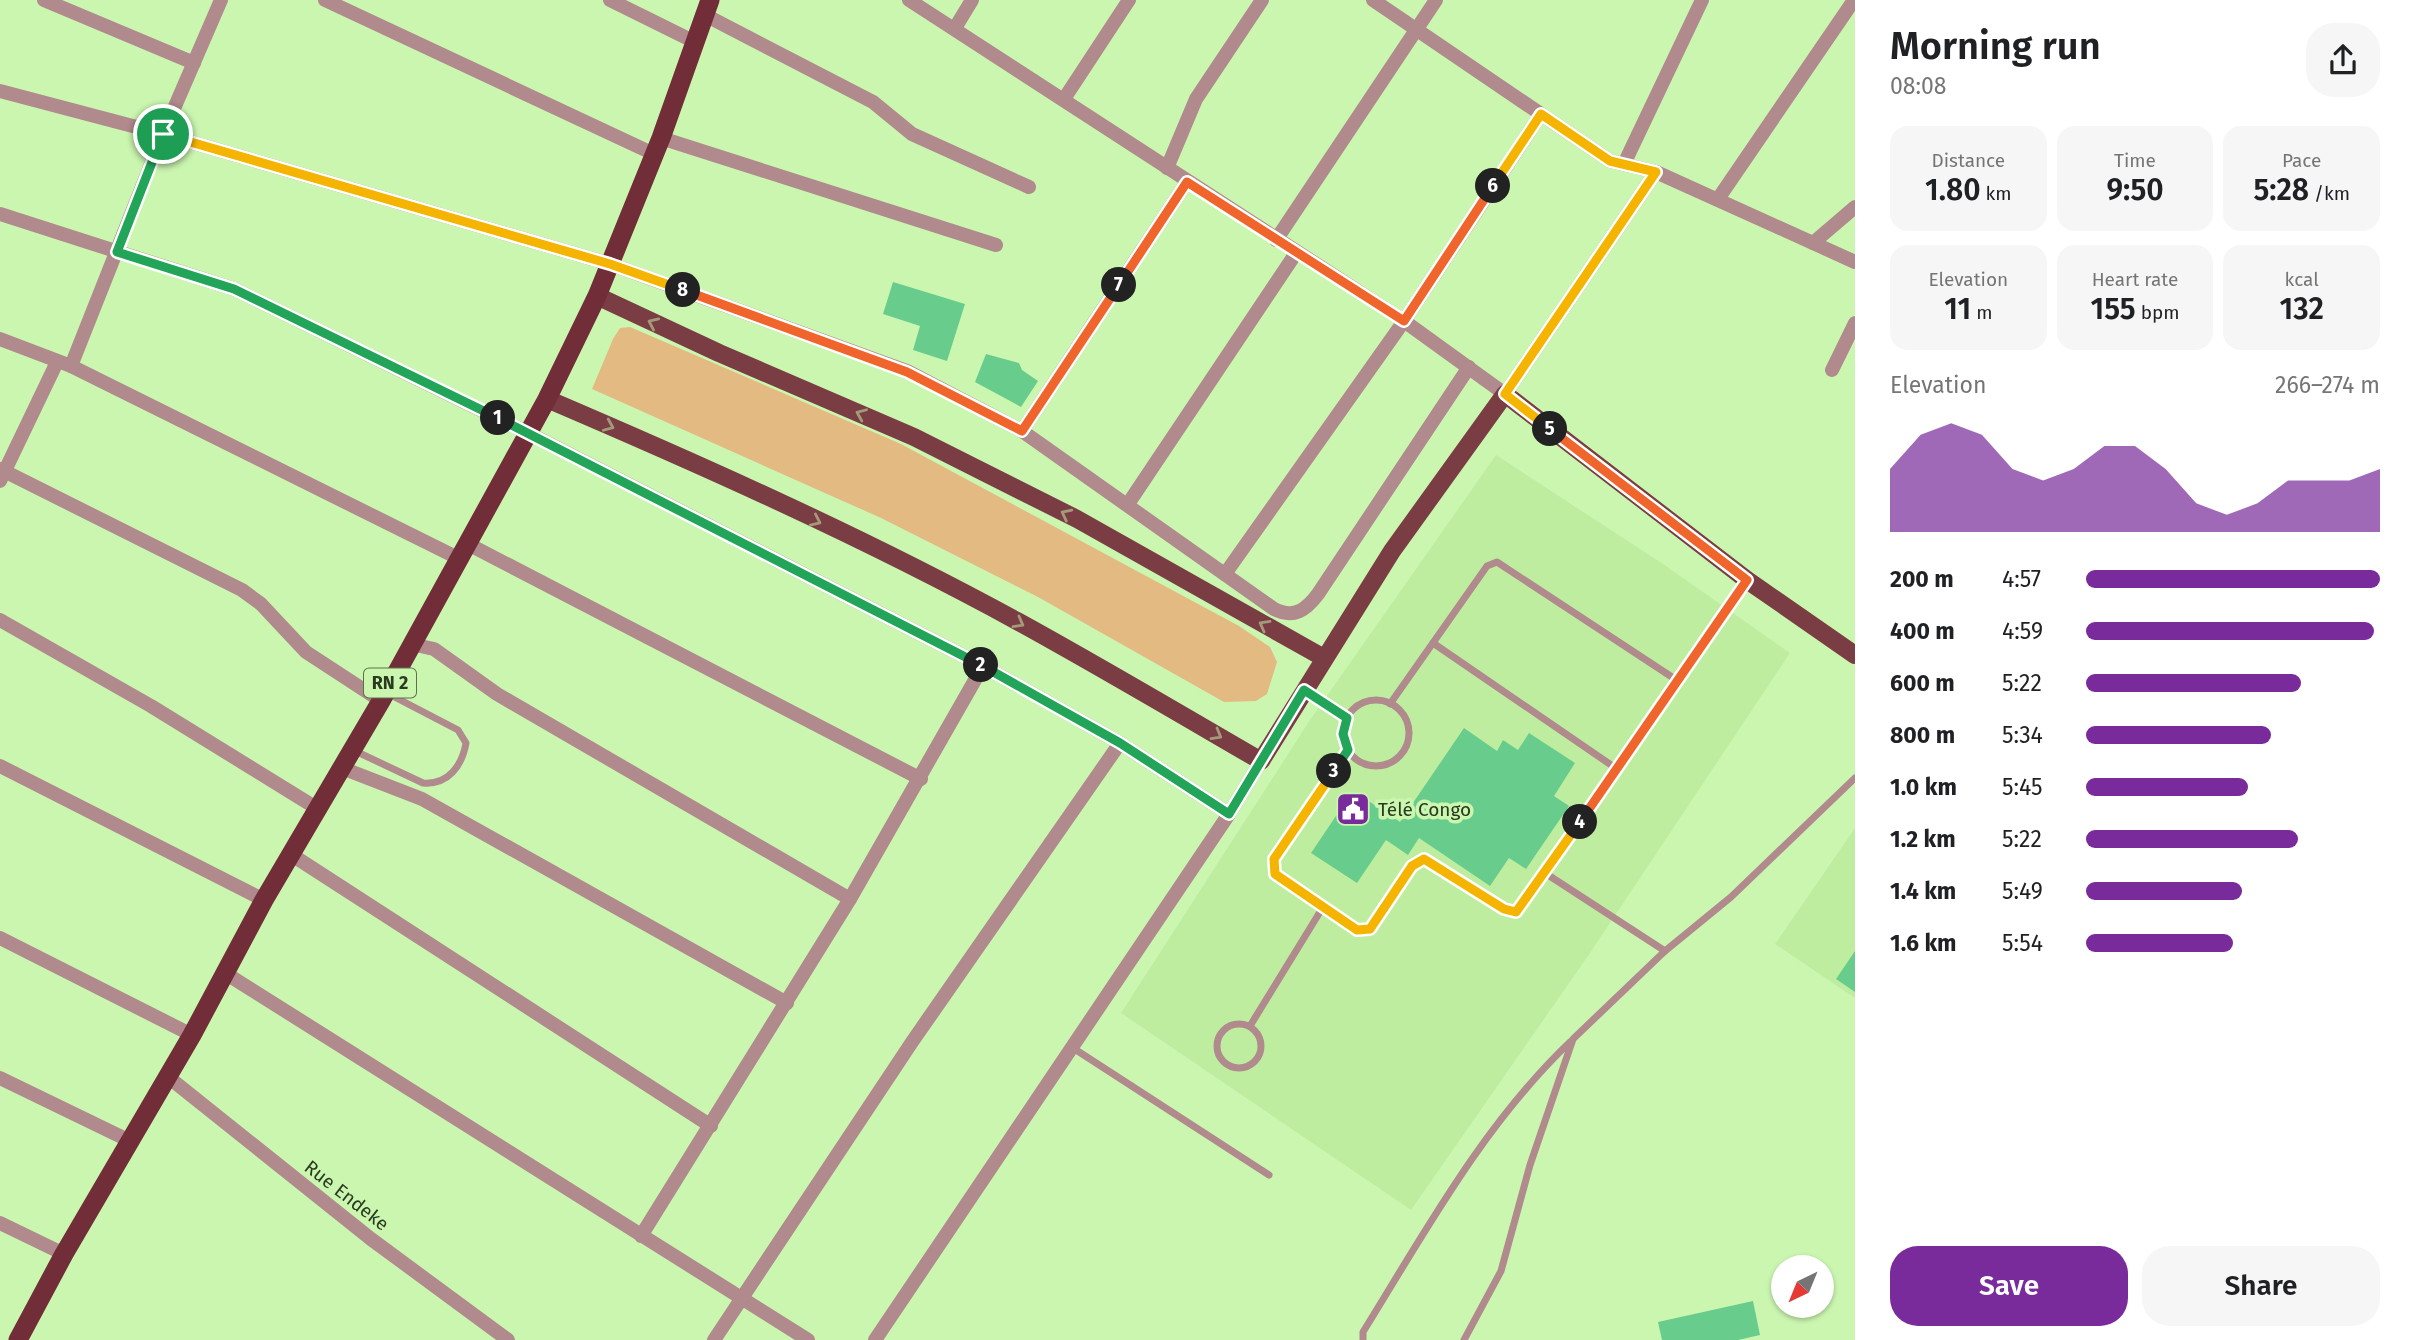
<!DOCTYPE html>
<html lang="en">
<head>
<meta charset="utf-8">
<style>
	:root { --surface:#fff; --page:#f6f6f6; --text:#202124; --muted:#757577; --accent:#792a9b }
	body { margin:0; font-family:"Fira Sans",sans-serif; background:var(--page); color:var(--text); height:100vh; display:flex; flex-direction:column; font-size:26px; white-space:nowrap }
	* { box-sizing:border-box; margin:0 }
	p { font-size:23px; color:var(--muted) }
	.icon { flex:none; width:38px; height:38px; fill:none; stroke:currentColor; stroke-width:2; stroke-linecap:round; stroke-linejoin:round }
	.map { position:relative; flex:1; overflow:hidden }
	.side { display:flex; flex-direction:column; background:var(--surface); width:560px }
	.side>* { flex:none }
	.needle { width:46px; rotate:223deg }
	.tools { position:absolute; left:1771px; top:1255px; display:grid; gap:14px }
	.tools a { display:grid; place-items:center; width:63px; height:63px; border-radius:50%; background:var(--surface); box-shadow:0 2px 5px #0004; font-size:35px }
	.pin { position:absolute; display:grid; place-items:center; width:60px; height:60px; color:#fff; margin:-30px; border:4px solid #fff; border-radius:50%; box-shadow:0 2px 7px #0007 }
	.km { position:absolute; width:35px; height:35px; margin:-18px; border-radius:50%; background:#222; color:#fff; font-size:19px; line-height:35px; text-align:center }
	.round { display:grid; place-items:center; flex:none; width:74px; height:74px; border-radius:28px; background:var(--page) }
	.headline { display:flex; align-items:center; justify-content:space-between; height:119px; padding:0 35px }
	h1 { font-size:38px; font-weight:600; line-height:52px }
	.stats { display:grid; grid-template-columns:repeat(3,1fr); gap:10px; height:119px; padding:7px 35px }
	.stats div { display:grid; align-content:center; border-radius:18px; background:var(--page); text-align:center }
	.stats b { font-size:30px; font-weight:600 }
	.stats small { font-size:19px; font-weight:400 }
	.stats p { font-size:19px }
	.chart { height:196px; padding:14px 35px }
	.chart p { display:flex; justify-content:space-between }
	.chart svg { width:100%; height:126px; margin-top:7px; fill:var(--accent); opacity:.7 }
	.primary-button { display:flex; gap:14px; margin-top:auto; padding:14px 35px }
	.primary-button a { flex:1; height:80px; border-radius:28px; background:var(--accent); color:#fff; font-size:28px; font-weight:600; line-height:80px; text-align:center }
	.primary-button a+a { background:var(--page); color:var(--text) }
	ul { padding:0 35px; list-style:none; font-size:23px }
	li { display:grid; grid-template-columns:112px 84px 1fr; align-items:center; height:52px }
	li i { height:18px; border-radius:9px; background:var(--accent) }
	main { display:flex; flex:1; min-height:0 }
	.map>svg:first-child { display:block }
	.built { fill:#beeda0 }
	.green { fill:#e4ba83 }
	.building { fill:#68cd8c }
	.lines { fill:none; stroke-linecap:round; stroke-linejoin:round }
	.service { stroke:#b08a8d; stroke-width:7 }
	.minor { stroke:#b08a8d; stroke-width:14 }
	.tertiary { stroke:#b08a8d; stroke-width:14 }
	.primary { stroke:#7b3d44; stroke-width:18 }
	.trunk { stroke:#712e38; stroke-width:19 }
	.oneway { stroke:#a39a7a }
	.split-1-casing { stroke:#fff; stroke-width:14 }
	.split-2-casing { stroke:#fff; stroke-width:14 }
	.split-3-casing { stroke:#fff; stroke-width:14 }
	.split-4-casing { stroke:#fff; stroke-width:14 }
	.split-5-casing { stroke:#fff; stroke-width:14 }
	.split-6-casing { stroke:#fff; stroke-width:14 }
	.split-7-casing { stroke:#fff; stroke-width:14 }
	.split-8-casing { stroke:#fff; stroke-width:14 }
	.split-9-casing { stroke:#fff; stroke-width:14 }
	.split-1 { stroke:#22a559; stroke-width:9 }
	.split-2 { stroke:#22a559; stroke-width:9 }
	.split-3 { stroke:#22a559; stroke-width:9 }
	.split-4 { stroke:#f5b400; stroke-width:9 }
	.split-5 { stroke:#f0652b; stroke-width:9 }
	.split-6 { stroke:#f5b400; stroke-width:9 }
	.split-7 { stroke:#f0652b; stroke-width:9 }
	.split-8 { stroke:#f0652b; stroke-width:9 }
	.split-9 { stroke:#f5b400; stroke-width:9 }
	.labels { text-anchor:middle; stroke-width:7; stroke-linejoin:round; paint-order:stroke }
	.shield { fill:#cbf6b0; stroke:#5a724a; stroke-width:2 }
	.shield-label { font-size:18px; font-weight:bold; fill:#293a1e }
	.poi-label { font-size:19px; fill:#293a1e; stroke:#cbf6b0; text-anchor:start }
	.street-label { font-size:19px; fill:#293a1e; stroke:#cbf6b0 }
</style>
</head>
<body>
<main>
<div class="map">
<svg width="1855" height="1340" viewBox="0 0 1855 1340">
	<rect width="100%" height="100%" fill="#cbf6b0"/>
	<!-- built -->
	<g class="built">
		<polygon points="1496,455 1663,564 1790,653 1590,953 1411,1210 1121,1013 1310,720"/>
		<polygon points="1855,828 1855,998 1775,944"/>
	</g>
	<!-- green -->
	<polygon class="green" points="630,327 901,444 1239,626 1270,647 1277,662 1267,694 1256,701 1224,702 1038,597 881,518 592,389 613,339 620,328"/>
	<!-- building -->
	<g class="building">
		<polygon points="893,282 965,304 947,361 913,350 920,326 883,314"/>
		<polygon points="986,354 1019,363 1022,370 1038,381 1021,407 975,382"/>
		<polygon points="1464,728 1497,751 1503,740 1518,750 1529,733 1575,763 1554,796 1569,806 1526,869 1509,858 1490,886 1419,838 1408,855 1386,840 1357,883 1311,853 1344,804 1354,797 1361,796 1400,822"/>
		<polygon points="1855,951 1855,992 1836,979"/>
		<polygon points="1753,1301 1760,1335 1738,1340 1662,1340 1658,1322"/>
	</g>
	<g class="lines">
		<!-- service -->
		<g class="service">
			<polyline points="1433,643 1617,769"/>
			<polyline points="1306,692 1347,718"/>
			<circle cx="1376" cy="733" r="33"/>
			<polyline points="1390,704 1487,566 1497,562 1678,681"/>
			<path d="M 353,750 L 423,783 C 448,785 462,766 466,743 L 458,730 L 387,693"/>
			<polyline points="1348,750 1274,859 1275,874 1357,930 1370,929 1412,866 1425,859 1505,909 1516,912 1747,581"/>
			<polyline points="1545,873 1665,951"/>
			<circle cx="1239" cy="1046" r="22"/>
			<polyline points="1250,1026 1323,907"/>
			<polyline points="1073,1048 1269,1175"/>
			<path d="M 1363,1340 L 1363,1332 C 1425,1232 1484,1124 1570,1042"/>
			<polyline points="1464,1340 1501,1271 1530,1165 1573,1039 1665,951 1731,897 1855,778"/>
		</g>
		<!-- minor -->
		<g class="minor">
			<polyline points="44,0 194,63"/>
			<polyline points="325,0 654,154"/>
			<polyline points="610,0 695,42"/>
			<polyline points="909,0 1404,321 1505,394 1656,172"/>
			<polyline points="1373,0 1610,161 1656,172 1855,262"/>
			<polyline points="705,15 873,102 912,134 1029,187"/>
			<polyline points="955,28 972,0"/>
			<path d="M 0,91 L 163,134 L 610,264 L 907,371 L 1022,431 L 1274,609 C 1294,619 1306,610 1318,594 L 1469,367"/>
			<polyline points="1064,99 1129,0"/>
			<polyline points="661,138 996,245"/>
			<polyline points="1624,164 1702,0"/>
			<polyline points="1167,168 1196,99 1262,0"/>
			<polyline points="1718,199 1854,0"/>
			<polyline points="0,214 234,289 528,433 983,666 1120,743 1229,814"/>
			<polyline points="1276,240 1436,0"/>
			<polyline points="1813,243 1855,207"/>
			<polyline points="0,339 71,366 460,559"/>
			<polyline points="71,366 163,134 221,0"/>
			<polyline points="1832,370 1855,323"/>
			<polyline points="1022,431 1187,182"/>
			<polyline points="0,469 242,590 261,604 306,652 381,701"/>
			<polyline points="0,481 57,362"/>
			<polyline points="1128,504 1296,253"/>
			<polyline points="468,544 921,779"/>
			<polyline points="1225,574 1404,321 1541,114"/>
			<polyline points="0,620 151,706 318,809"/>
			<polyline points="411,644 434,649 497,694 850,899"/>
			<polyline points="0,766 264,900"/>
			<polyline points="342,768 422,799 787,1003"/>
			<polyline points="292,855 711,1126"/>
			<polyline points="0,938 192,1035"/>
			<polyline points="225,973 808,1340"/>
			<polyline points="167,1076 371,1239 508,1340"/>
			<polyline points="0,1078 130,1141"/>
			<polyline points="0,1223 64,1254"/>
			<polyline points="641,1236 850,899 983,666"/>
			<polyline points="714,1340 912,1042 1120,743"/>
		</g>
		<!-- tertiary -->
		<polyline class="tertiary" points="875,1340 1229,814 1261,761"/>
		<!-- primary -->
		<g class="primary">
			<polyline points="597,296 719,353 914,437 1077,519 1324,658"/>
			<path d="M 547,399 C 706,467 865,538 1017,621 C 1099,666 1180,714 1261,761 L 1392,551 L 1505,394 L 1747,580 L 1855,655"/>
		</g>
		<!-- trunk -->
		<polyline class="trunk" points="18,1340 64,1254 192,1035 264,900 381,701 547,399 597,296 661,138 710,0"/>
	</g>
	<!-- one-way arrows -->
	<defs><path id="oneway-chevron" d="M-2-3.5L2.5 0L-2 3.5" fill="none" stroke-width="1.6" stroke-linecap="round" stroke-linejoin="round" transform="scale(1.75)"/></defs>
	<g class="oneway">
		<use href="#oneway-chevron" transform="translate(653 323) rotate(-155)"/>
		<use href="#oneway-chevron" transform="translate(861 414) rotate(-157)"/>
		<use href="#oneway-chevron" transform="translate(609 426) rotate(23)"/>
		<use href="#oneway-chevron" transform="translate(1066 514) rotate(-153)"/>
		<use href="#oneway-chevron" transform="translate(816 521) rotate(25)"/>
		<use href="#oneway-chevron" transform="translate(1019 623) rotate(29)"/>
		<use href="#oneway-chevron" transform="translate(1264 625) rotate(-151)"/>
		<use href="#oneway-chevron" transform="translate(1217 735) rotate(30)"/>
	</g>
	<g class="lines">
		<!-- split-1 casing -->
		<g class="split-1-casing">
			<polyline id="split-1" points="163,134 117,252 234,289 498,418"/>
		</g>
		<!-- split-2 casing -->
		<g class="split-2-casing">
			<polyline id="split-2" points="498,418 981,665"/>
		</g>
		<!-- split-3 casing -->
		<g class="split-3-casing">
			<polyline id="split-3" points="981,665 1120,743 1229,814 1304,690 1347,718 1343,734 1348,750 1334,771"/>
		</g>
		<!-- split-4 casing -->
		<g class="split-4-casing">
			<polyline id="split-4" points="1334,771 1274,859 1275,874 1357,930 1370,929 1412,866 1424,859 1504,909 1516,912 1580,822"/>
		</g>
		<!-- split-5 casing -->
		<g class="split-5-casing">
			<polyline id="split-5" points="1550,429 1747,580 1580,822"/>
		</g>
		<!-- split-6 casing -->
		<g class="split-6-casing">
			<polyline id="split-6" points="1493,186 1541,114 1610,161 1656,172 1505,394 1550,429"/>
		</g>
		<!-- split-7 casing -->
		<g class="split-7-casing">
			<polyline id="split-7" points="1119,285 1187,182 1404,321 1493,186"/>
		</g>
		<!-- split-8 casing -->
		<g class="split-8-casing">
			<polyline id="split-8" points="683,290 907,372 1022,431 1119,285"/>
		</g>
		<!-- split-9 casing -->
		<g class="split-9-casing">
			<polyline id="split-9" points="163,134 610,264 683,290"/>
		</g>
		<!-- split-1 -->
		<use href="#split-1" class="split-1"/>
		<!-- split-2 -->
		<use href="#split-2" class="split-2"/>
		<!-- split-3 -->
		<use href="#split-3" class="split-3"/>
		<!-- split-4 -->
		<use href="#split-4" class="split-4"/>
		<!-- split-5 -->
		<use href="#split-5" class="split-5"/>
		<!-- split-6 -->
		<use href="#split-6" class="split-6"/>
		<!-- split-7 -->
		<use href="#split-7" class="split-7"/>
		<!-- split-8 -->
		<use href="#split-8" class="split-8"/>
		<!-- split-9 -->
		<use href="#split-9" class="split-9"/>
	</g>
	<!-- icons -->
	<defs>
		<g id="civic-square" transform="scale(1.75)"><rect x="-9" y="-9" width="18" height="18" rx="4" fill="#792a9b" stroke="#cbf6b0"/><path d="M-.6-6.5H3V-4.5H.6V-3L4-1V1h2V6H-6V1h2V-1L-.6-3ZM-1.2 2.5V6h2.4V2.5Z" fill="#fff"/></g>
	</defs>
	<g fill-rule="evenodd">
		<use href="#civic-square" x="1353" y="809"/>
	</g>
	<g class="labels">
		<!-- shield labels -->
		<rect class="shield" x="364" y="668.5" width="52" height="29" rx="5"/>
		<g class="shield-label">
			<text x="390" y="689">RN 2</text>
		</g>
		<!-- poi labels -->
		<g class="poi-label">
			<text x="1378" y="816">Télé Congo</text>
		</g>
		<!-- street labels -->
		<g class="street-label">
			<text transform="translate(347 1195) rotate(38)" y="7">Rue Endeke</text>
		</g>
	</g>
</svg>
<div class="tools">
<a><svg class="needle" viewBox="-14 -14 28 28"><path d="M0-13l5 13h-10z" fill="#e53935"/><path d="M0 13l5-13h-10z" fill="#757577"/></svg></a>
</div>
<div class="pin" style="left:163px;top:134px;background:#1e9e55"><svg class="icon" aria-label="arrive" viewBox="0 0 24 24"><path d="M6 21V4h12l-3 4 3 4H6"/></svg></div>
<b class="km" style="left:498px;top:418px">1</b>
<b class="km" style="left:981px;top:665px">2</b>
<b class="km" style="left:1334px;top:771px">3</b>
<b class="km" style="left:1580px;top:822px">4</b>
<b class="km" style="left:1550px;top:429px">5</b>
<b class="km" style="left:1493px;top:186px">6</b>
<b class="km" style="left:1119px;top:285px">7</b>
<b class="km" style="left:683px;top:290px">8</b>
</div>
<section class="side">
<div class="headline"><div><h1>Morning run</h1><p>08:08</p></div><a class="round"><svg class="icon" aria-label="share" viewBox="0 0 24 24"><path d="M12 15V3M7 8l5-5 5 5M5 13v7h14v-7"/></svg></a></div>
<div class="stats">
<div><p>Distance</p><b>1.80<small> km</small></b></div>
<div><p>Time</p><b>9:50</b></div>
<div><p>Pace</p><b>5:28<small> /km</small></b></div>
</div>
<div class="stats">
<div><p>Elevation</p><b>11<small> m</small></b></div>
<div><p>Heart rate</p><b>155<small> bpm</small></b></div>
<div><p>kcal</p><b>132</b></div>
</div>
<div class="chart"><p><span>Elevation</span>266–274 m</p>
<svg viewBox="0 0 160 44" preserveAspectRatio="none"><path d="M0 44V22L10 10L20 6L30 10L40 22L50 26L60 22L70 14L80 14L90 22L100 34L110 38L120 34L130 26L140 26L150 26L160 22V44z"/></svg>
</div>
<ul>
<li><b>200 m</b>4:57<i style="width:100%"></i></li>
<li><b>400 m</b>4:59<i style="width:98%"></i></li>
<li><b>600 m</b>5:22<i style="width:73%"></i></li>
<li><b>800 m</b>5:34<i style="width:63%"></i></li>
<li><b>1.0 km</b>5:45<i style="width:55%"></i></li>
<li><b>1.2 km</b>5:22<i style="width:72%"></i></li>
<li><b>1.4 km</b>5:49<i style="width:53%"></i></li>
<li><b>1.6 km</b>5:54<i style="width:50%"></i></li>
</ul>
<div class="primary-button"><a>Save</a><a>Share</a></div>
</section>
</main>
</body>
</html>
